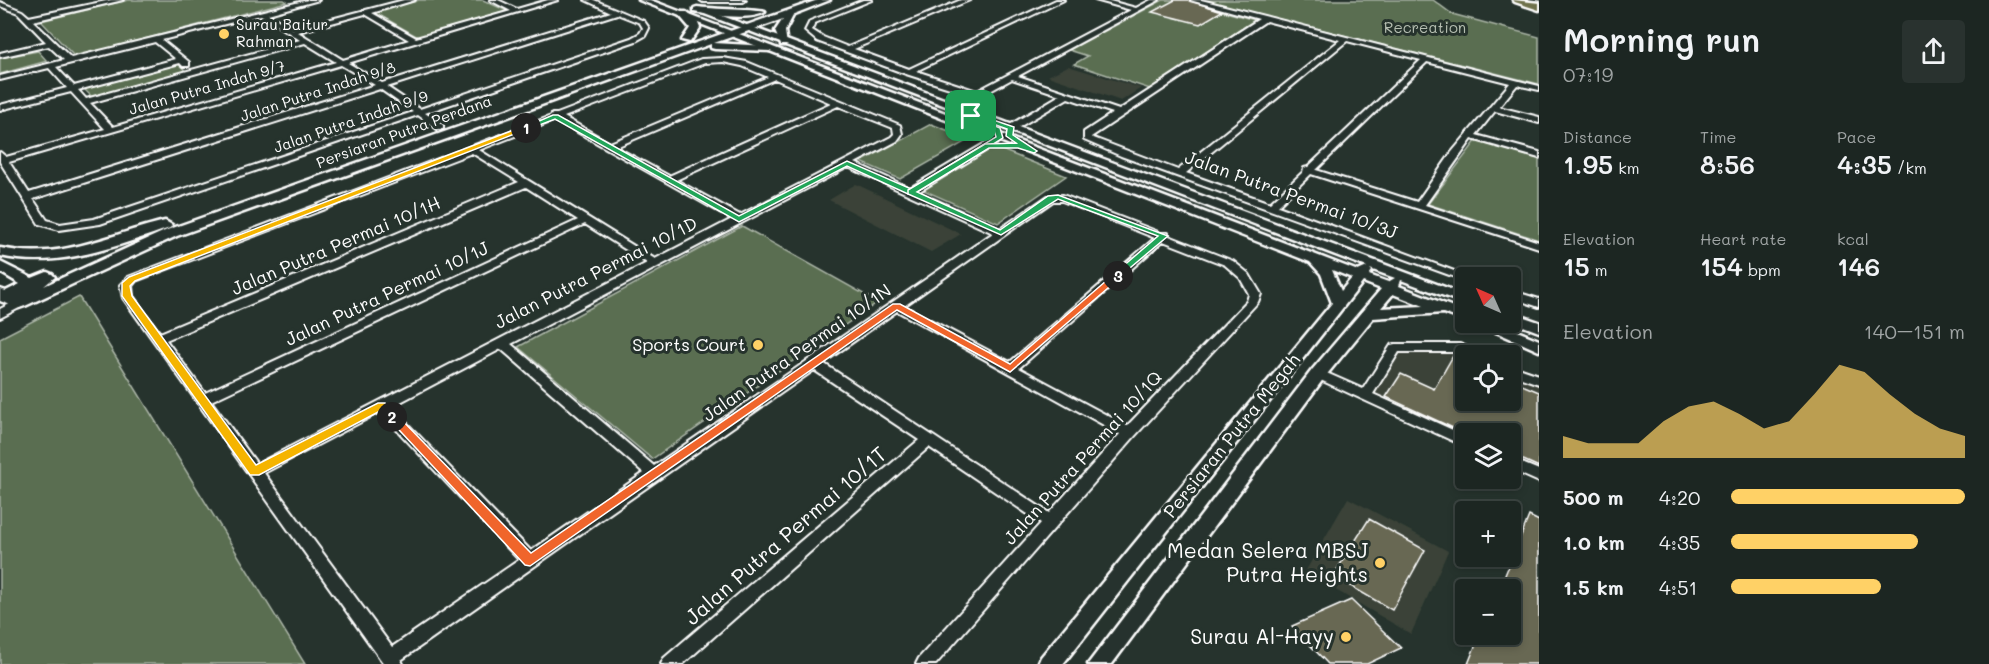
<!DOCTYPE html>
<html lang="en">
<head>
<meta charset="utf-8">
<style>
	:root { --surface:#1c2622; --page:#29322f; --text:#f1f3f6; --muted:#a0a5a5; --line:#3a4340; --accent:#ffd166 }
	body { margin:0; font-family:Mali,sans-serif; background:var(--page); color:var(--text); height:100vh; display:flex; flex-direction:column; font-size:22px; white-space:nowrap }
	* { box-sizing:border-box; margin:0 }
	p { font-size:20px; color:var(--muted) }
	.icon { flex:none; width:33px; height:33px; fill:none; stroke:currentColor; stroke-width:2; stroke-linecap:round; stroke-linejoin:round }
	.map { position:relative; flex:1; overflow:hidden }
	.details { display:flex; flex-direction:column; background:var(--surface); width:450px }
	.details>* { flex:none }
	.needle { width:39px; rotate:315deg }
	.fabs { position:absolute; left:1455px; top:267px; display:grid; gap:12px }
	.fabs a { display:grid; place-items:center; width:66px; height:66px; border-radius:6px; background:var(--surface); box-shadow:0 3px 9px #0003,0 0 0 2px var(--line); font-size:30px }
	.pin { position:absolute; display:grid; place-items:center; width:51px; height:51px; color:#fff; margin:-26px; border-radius:12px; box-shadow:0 3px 9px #0006 }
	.km { position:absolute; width:30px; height:30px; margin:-15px; border-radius:50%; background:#222; color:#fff; font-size:16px; line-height:30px; text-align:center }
	.round { display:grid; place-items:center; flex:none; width:63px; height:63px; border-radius:6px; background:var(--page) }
	.overview { display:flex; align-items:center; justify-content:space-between; height:102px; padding:0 24px }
	h1 { font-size:33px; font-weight:600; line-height:45px }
	.stats { display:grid; grid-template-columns:repeat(3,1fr); gap:9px; height:102px; padding:6px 24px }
	.stats div { display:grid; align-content:center }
	.stats b { font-size:26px; font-weight:600 }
	.stats small { font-size:16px; font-weight:400 }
	.stats p { font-size:16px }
	.chart { height:168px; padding:12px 24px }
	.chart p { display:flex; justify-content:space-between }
	.chart svg { width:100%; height:108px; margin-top:6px; fill:var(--accent); opacity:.7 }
	ul { padding:0 24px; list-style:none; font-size:20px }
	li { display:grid; grid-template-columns:96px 72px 1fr; align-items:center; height:45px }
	li i { height:15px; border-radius:8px; background:var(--accent) }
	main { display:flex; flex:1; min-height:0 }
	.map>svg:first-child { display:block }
	.built { fill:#3a4338 }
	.green { fill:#5a6e51; stroke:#acb6a8; stroke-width:1.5 }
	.building { fill:#686752; stroke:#fff; stroke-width:1.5 }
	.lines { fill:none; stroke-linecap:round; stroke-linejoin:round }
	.minor-casing { stroke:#fff; stroke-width:4 }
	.tertiary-casing { stroke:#fff; stroke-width:5 }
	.secondary-casing { stroke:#fff; stroke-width:5 }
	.motorway-casing { stroke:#fff; stroke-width:5 }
	.minor { fill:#26332d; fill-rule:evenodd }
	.tertiary { fill:#26332d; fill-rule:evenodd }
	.secondary { fill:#26332d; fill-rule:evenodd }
	.motorway { fill:#6e714b; fill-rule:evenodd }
	.split-1 { fill:#22a559; stroke:#fff; stroke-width:1.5 }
	.split-2 { fill:#f5b400; stroke:#fff; stroke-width:1.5 }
	.split-3 { fill:#f0652b; stroke:#fff; stroke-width:1.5 }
	.split-4 { fill:#22a559; stroke:#fff; stroke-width:1.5 }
	.poi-dot { fill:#ffd166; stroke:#26332d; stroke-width:2 }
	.labels { text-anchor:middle; stroke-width:6; stroke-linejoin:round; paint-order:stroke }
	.far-poi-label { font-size:15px; fill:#fff; stroke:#26332d; text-anchor:start }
	.far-park-label { font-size:15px; fill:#b5beb1; stroke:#26332d }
	.far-street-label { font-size:15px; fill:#fff; stroke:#26332d }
	.street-label { font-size:18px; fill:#fff; stroke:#26332d }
	.poi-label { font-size:18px; fill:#fff; stroke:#26332d; text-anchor:end }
	.near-street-label { font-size:21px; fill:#fff; stroke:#26332d }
	.near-poi-label { font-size:21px; fill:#fff; stroke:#26332d; text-anchor:end }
</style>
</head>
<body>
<main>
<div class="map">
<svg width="1539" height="664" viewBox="0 0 1539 664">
	<rect width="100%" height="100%" fill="#26332d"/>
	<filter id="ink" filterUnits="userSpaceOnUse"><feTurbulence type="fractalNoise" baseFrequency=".0167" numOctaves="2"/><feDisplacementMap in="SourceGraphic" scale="12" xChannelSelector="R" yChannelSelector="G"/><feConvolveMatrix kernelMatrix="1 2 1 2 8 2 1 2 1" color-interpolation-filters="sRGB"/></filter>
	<g filter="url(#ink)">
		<!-- built -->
		<g class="built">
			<polygon points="1068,66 1141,88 1121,101 1048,76"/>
			<polygon points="856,184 961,234 931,252 829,200"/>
			<polygon points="1401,352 1461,352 1466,356 1466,400 1510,400 1511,372 1539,384 1539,472 1511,458 1510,434 1466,434 1465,438 1373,396"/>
			<polygon points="1348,498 1448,551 1411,634 1305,572"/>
		</g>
		<!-- green -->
		<g class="green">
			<polygon points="128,0 284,0 287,2 82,55 73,55 41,21"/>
			<polygon points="419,0 483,0 507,11 418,37 374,12"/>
			<polygon points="1163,0 1181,0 1255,20 1150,89 1074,64 1088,56 1069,50"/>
			<polygon points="1203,0 1433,0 1452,14 1539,37 1539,84"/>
			<polygon points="38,51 47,61 0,74 0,58"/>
			<polygon points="178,64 187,72 92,97 84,89"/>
			<polygon points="931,124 970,139 900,179 861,162"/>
			<polygon points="1476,141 1539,159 1539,240 1428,204"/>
			<polygon points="992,146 1066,176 998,223 921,189"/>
			<polygon points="742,226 878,302 652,459 518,347"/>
			<polygon points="79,297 305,664 0,664 0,338"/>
		</g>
		<!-- building -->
		<g class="building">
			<polygon points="1175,0 1188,0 1222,11 1200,24 1152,12"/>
			<polygon points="1453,356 1466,362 1466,400 1510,400 1510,380 1539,392 1539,467 1510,454 1510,434 1466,434 1386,397 1401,374 1434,389"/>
			<polygon points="1529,516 1539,521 1539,664 1468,664 1480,634 1510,634 1510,590 1499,590"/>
			<polygon points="1369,519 1425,550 1392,610 1333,576"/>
			<polygon points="1351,600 1401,648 1367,664 1328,664 1292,626"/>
		</g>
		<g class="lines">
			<!-- minor casing -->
			<g class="minor-casing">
				<g id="minor">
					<path d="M 111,0 L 123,0 L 33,21 L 71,58 L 308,0 L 319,0 L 268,14 L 293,29 L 404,0 L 415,0 L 372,13 L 416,38 L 511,11 L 490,0 L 498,0 L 517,9 L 548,0 L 558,0 L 348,63 L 382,83 L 611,12 L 585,0 L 594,0 L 644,21 L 649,28 L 645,36 L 636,41 L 425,113 L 443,125 L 443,129 L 437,129 L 418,115 L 100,224 L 59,230 L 39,224 L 0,162 L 0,152 L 6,157 L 105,129 L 71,92 L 0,110 L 0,105 L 67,88 L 49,68 L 0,80 L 0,76 L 64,60 L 49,46 L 0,57 L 0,53 L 46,42 L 18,13 L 0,6 L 0,2 L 22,11 L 29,17 ZM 365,14 L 409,40 L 343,60 L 298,32 ZM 617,14 L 640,23 L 643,28 L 640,33 L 631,38 L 420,109 L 387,87 ZM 261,15 L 300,40 L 86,99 L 78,90 L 180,63 L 183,66 L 189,66 L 189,62 L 162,40 ZM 155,42 L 176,59 L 74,86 L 56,67 ZM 305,43 L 336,62 L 113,127 L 90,103 ZM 341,65 L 375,85 L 29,193 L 9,162 ZM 380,89 L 413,112 L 94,219 L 60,224 L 47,220 L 33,199 Z"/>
					<polygon points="700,0 746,0 743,2 703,2"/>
					<path d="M 863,0 L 872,0 L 815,23 L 812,30 L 823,37 L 848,47 L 961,0 L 970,0 L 854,49 L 909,69 L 1056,0 L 1064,0 L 916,71 L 977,91 L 1131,10 L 1095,0 L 1106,0 L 1136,8 L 1151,0 L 1159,0 L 1018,76 L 1119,110 L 1259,19 L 1190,0 L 1201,0 L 1539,86 L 1539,90 L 1517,85 L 1499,107 L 1539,117 L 1539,123 L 1495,111 L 1476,135 L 1539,152 L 1539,158 L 1472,139 L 1425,205 L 1539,242 L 1539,248 L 1311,174 L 1278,206 L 1473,278 L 1466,278 L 1466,281 L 1121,156 L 1084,140 L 1084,132 L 1113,113 L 1068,98 L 1014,130 L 1008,130 L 1008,126 L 1060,95 L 1012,79 L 981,96 L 975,96 L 906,74 L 817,41 L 805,31 L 810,21 ZM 1266,21 L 1340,40 L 1178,170 L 1091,137 ZM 1347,41 L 1421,60 L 1308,167 L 1304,168 L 1303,172 L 1270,203 L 1186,173 ZM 1427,62 L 1510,83 L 1452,152 L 1417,202 L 1316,170 Z"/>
					<path d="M 723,58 L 747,62 L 900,125 L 902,134 L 897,141 L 855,163 L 910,188 L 997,136 L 1003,136 L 1003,140 L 918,192 L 1000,229 L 1048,196 L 1063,195 L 1161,233 L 1168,233 L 1169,236 L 1233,261 L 1249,274 L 1261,294 L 1258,302 L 1134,437 L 936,664 L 916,664 L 919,658 L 1041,523 L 929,447 L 683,664 L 661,664 L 664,658 L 919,440 L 814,370 L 401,660 L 403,664 L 384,664 L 123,298 L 120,285 L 128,277 L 551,116 L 552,114 L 557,114 L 701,59 ZM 723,62 L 742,66 L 768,77 L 610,143 L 564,117 L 705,63 ZM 775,79 L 831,103 L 669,176 L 616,147 ZM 838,106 L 893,128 L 894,134 L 891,137 L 740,215 L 676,180 ZM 556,120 L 732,219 L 655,259 L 479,150 ZM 472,153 L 519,182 L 160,333 L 133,296 L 132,286 L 136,281 ZM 848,167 L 993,233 L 654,466 L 511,344 ZM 526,187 L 578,220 L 205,393 L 166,340 ZM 1053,201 L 1062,201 L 1155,238 L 1010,362 L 904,306 ZM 585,224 L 647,263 L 257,464 L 211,401 ZM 1163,241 L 1225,265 L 1240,278 L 1249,294 L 1247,301 L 1127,426 L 1019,368 ZM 897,311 L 1120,434 L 1049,513 L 823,363 ZM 501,349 L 644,473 L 531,551 L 391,407 ZM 380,412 L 519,560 L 392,647 L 264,473 Z"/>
					<polygon points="1510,290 1539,299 1539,307 1510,297"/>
					<polygon points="19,299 23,300 25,303 23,306 0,318 0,309"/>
					<polygon points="1395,344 1460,344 1482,353 1484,356 1466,356 1458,352 1399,352 1373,394 1466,436 1466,447 1314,377 1312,374 1318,370 1322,371 1363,389 1391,345"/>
					<polygon points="1510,365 1539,375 1539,384 1510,374"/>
					<polygon points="1510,458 1539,470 1539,482 1510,469"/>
				</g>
			</g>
			<!-- tertiary casing -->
			<g class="tertiary-casing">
				<g id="tertiary">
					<path d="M 639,0 L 650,0 L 1358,271 L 1367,267 L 702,13 L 709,11 L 1466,295 L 1466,304 L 1401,280 L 1399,286 L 1466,312 L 1466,321 L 1443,313 L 1373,318 L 1324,378 L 1112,664 L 1088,664 L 1312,370 L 1381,289 L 1363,282 L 1063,664 L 1038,664 L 1041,657 L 1332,303 L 1321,274 L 1310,262 ZM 1370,269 L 1395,278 L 1388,282 L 1369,275 L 1372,271 ZM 1332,270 L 1352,278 L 1341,291 ZM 1393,294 L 1424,306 L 1381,308 Z"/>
					<polygon points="1510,312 1539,322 1539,332 1510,321"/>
					<polygon points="1473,322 1495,322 1539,340 1539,351"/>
				</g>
			</g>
			<!-- secondary casing -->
			<g class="secondary-casing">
				<g id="secondary">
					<polygon points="818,0 830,0 794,14 785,31 787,45 781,45 775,31 783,19 714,43 768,46 772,47 772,51 715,49 711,48 711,44 177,236 25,306 19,308 0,301 0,289 6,291 20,284 0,272 0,262 32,278 47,272 52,274 55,277 44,286 167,230"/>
					<path d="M 697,7 C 708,9 762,10 765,12 C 751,21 710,15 694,12 L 694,8 Z"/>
					<polygon points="680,12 686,12 697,21 700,28 690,42 682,40 690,28 678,14"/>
					<path d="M 165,221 L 172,225 L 170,228 C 114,247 59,269 0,256 L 0,248 C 63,261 106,235 165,221 Z"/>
				</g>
			</g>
			<!-- motorway casing -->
			<g class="motorway-casing">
				<polygon id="motorway" points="1513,0 1539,3 1539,10 1515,2"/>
			</g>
			<!-- minor -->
			<use href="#minor" class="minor"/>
			<!-- tertiary -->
			<use href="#tertiary" class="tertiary"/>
			<!-- secondary -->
			<use href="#secondary" class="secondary"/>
			<!-- motorway -->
			<use href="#motorway" class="motorway"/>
		</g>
	</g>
	<!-- split-1 -->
	<polygon class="split-1" points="553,115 558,115 739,216 847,161 911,189 996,137 994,130 969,118 969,115 1000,128 1003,138 914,194 908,194 847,166 739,222 555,119 529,129 523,128"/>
	<!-- split-2 -->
	<polygon class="split-2" points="524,126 530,128 135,281 130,286 132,296 256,465 378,403 385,403 398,417 396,420 388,420 380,411 259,475 250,475 122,296 122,283 129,277"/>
	<!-- split-3 -->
	<polygon class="split-3" points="1114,274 1122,276 1010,372 897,310 530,566 525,565 387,417 388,414 396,414 531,553 893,304 900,304 1010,364"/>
	<!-- split-4 -->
	<polygon class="split-4" points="958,108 1014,127 1013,135 1037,151 1034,153 1018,148 989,148 917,192 1000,230 1048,196 1058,195 1168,236 1118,278 1114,277 1114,274 1158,236 1058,199 1001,235 908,194 908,190 985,144 1016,143 1006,136 1007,129 974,117 969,118"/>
	<!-- markers -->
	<g class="poi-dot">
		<circle cx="224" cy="34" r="6"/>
		<circle cx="758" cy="345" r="6"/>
		<circle cx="1380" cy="563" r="6"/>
		<circle cx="1346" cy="637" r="6"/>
	</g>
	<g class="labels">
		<!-- far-poi labels -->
		<g class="far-poi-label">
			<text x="236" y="30">Surau Baitur<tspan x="236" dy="17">Rahman</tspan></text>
		</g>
		<!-- far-park labels -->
		<g class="far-park-label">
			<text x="1425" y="33">Recreation</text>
		</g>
		<!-- far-street labels -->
		<g class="far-street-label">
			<text transform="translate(207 88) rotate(-16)" y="5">Jalan Putra Indah 9/7</text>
			<text transform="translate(318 92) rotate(-18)" y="5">Jalan Putra Indah 9/8</text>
			<text transform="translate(351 122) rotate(-19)" y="5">Jalan Putra Indah 9/9</text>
			<text transform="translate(404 132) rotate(-20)" y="5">Persiaran Putra Perdana</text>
		</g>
		<!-- street labels -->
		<g class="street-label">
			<text transform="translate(1291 195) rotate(20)" y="6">Jalan Putra Permai 10/3J</text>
			<text transform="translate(336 246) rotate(-23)" y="6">Jalan Putra Permai 10/1H</text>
			<text transform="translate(596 273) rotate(-27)" y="6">Jalan Putra Permai 10/1D</text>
			<text transform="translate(387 294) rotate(-25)" y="6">Jalan Putra Permai 10/1J</text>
			<text transform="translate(797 353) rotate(-35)" y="6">Jalan Putra Permai 10/1N</text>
			<text transform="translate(1232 436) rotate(-51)" y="6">Persiaran Putra Megah</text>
			<text transform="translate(1083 458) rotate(-48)" y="6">Jalan Putra Permai 10/1Q</text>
		</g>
		<!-- poi labels -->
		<g class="poi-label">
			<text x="746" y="351">Sports Court</text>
		</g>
		<!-- near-street labels -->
		<g class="near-street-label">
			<text transform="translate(786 536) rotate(-41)" y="7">Jalan Putra Permai 10/1T</text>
		</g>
		<!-- near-poi labels -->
		<g class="near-poi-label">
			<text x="1368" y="558">Medan Selera MBSJ<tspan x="1368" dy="24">Putra Heights</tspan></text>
			<text x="1334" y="644">Surau Al-Hayy</text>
		</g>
	</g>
</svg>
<div class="fabs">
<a><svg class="needle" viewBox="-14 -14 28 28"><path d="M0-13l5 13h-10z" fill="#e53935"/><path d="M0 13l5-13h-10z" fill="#a0a5a5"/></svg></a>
<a><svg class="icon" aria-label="locate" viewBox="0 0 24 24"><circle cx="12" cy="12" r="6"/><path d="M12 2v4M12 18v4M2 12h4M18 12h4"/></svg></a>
<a><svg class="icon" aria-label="layers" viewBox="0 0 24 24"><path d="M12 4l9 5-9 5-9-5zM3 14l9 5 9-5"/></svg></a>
<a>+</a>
<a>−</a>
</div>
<div class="pin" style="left:971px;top:116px;background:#1e9e55"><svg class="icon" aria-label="arrive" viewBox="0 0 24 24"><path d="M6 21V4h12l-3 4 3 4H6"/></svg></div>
<b class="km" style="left:526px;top:128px">1</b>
<b class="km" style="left:392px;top:417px">2</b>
<b class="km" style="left:1118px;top:276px">3</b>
</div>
<section class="details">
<div class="overview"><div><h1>Morning run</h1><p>07:19</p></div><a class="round"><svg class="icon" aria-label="share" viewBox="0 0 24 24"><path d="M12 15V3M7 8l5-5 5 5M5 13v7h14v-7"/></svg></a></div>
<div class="stats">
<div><p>Distance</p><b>1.95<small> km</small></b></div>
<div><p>Time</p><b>8:56</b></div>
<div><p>Pace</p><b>4:35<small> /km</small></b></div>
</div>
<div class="stats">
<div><p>Elevation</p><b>15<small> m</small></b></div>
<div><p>Heart rate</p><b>154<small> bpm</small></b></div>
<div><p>kcal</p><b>146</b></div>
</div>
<div class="chart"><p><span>Elevation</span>140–151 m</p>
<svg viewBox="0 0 160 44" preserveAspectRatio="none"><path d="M0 44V35L10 38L20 38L30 38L40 29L50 23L60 21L70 26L80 32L90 29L100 18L110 6L120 9L130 18L140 26L150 32L160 35V44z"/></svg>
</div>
<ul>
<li><b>500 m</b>4:20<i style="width:100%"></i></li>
<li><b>1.0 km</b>4:35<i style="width:80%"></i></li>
<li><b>1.5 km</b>4:51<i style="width:64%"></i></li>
</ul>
</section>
</main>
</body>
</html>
